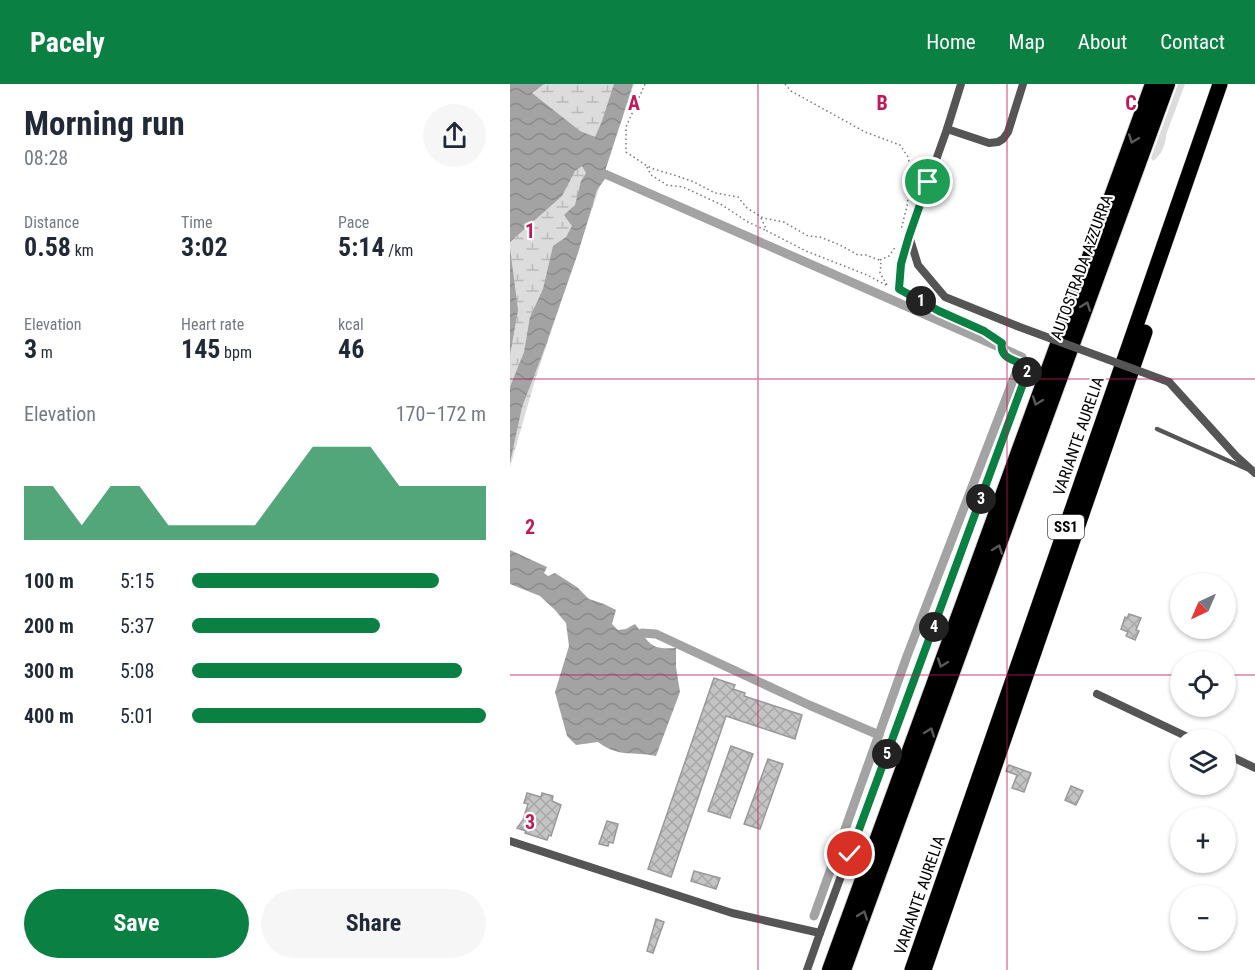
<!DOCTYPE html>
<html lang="en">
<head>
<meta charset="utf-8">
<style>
	:root { --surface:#fff; --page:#f6f6f7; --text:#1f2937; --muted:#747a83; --accent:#0b8043 }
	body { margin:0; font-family:"Roboto Condensed",sans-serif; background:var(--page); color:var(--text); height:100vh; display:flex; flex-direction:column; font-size:22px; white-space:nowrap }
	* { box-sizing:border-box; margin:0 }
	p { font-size:20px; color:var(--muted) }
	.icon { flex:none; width:33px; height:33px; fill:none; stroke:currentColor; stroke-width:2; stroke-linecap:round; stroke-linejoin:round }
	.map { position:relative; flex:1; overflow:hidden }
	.panel { display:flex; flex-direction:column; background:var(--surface); width:510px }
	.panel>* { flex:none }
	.needle { width:39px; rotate:224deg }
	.controls { position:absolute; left:660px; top:489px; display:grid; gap:12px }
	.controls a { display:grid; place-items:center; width:66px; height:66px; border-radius:50%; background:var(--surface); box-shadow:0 2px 4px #0004; font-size:30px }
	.pin { position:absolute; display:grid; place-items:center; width:51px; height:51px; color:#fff; margin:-26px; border:3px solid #fff; border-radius:50%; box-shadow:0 2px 6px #0007 }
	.km { position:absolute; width:30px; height:30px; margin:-15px; border-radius:50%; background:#222; color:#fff; font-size:16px; line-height:30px; text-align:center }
	.round { display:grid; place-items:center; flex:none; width:63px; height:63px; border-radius:32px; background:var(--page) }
	.head { display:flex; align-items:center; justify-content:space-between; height:102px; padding:0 24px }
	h1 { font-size:33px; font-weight:700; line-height:45px }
	.figures { display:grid; grid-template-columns:repeat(3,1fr); gap:9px; height:102px; padding:6px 24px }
	.figures div { display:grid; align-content:center }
	.figures b { font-size:26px; font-weight:700 }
	.figures small { font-size:16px; font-weight:400 }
	.figures p { font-size:16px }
	.chart { height:168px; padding:12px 24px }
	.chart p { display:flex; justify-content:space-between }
	.chart svg { width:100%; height:108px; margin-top:6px; fill:var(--accent); opacity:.7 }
	.button { display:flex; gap:12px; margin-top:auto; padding:12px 24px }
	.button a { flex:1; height:69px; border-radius:36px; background:var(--accent); color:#fff; font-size:24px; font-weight:700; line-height:69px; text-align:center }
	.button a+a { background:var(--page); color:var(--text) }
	ul { padding:0 24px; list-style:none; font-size:20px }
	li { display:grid; grid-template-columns:96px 72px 1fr; align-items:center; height:45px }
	li i { height:15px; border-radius:8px; background:var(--accent) }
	header { display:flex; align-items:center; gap:36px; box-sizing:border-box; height:84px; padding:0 30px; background:var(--accent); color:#fff }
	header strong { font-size:28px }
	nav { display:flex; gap:33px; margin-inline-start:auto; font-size:21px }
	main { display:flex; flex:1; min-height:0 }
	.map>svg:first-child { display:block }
	.green { fill:#dcdcdc }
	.wetland { fill:url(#wetland-marsh) }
	.water { fill:url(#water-waves) }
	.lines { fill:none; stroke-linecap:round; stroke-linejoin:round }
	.canal { stroke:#a3a3a3; stroke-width:9 }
	.building { fill:url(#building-cross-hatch); stroke:#999; stroke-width:1.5 }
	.trunk-casing { stroke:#dbdbdb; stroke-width:16 }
	.motorway-casing { stroke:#dbdbdb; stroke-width:18 }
	.path { stroke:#777; stroke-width:1.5; stroke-dasharray:1.5 3; stroke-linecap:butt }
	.service { stroke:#555; stroke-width:4.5 }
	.minor { stroke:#555; stroke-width:8 }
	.trunk { stroke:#000; stroke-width:15 }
	.motorway { stroke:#000; stroke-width:16 }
	.minor-bridge { stroke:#555; stroke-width:8 }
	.oneway { stroke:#595959 }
	.route-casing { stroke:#fff; stroke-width:12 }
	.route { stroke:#0b8043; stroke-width:8 }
	.grid { fill:none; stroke:#c2185b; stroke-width:1.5; stroke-opacity:0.55 }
	.labels { text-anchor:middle; stroke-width:4.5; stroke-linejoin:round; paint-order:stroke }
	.shield { fill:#fff; stroke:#4c4c4c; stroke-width:1.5 }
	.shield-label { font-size:15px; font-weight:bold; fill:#000 }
	.street-label { font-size:16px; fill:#000; stroke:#fff }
	.grid-label { font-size:20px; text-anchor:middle; font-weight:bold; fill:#c2185b; stroke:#fff; stroke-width:4.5; stroke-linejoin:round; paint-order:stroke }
</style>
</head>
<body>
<header>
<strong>Pacely</strong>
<nav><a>Home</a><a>Map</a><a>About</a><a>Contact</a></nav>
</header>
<main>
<section class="panel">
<div class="head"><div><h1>Morning run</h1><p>08:28</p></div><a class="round"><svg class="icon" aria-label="share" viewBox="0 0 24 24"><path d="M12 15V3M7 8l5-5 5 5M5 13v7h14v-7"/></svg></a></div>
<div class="figures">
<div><p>Distance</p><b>0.58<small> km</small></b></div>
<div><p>Time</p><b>3:02</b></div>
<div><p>Pace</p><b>5:14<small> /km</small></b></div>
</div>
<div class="figures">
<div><p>Elevation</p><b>3<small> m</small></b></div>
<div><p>Heart rate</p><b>145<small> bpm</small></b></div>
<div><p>kcal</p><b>46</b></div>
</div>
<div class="chart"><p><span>Elevation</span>170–172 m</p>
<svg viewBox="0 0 160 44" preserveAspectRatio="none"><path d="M0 44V22L10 22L20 38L30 22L40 22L50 38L60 38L70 38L80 38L90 22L100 6L110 6L120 6L130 22L140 22L150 22L160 22V44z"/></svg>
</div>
<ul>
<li><b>100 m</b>5:15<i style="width:84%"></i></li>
<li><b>200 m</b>5:37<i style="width:64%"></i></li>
<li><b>300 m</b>5:08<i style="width:92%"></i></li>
<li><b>400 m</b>5:01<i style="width:100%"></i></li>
</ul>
<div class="button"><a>Save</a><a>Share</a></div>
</section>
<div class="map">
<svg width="745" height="886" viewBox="0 0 745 886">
	<defs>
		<pattern id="wetland-marsh" width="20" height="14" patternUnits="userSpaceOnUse" patternTransform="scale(1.5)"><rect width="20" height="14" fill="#dcdcdc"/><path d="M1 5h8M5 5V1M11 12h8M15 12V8" fill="none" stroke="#bbb"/></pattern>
		<pattern id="water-waves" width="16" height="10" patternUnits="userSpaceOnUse" patternTransform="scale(1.5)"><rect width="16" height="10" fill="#a3a3a3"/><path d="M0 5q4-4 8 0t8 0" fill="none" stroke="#8b8b8b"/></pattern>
		<pattern id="building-cross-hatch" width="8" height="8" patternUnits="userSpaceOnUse" patternTransform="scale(1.5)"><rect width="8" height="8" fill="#c4c4c4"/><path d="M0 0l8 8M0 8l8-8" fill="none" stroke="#a7a7a7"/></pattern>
	</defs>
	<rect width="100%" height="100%" fill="#fff"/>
	<!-- green -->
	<path class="green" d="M 668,0 L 675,0 L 656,51 C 656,60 651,72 643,77 L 641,74 Z"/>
	<!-- wetland -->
	<polygon class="wetland" points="0,0 124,0 26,293 0,383"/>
	<!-- water -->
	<g class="water">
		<polygon points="0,0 34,0 22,9 70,47 85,53 92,37 104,0 123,0 96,84 95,95 87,106 68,169 33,269 12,323 0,379 0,303 14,268 20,233 33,205 43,162 56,153 62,142 54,131 65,121 71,97 76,89 72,82 65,87 52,112 0,158"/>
		<polygon points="0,164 8,226 0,271"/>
		<path d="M 0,466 L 37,483 L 34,489 L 38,492 L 45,489 L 67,503 L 79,515 L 94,520 L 106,526 L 102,540 L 108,546 L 116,545 L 125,540 C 140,559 139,566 166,564 L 166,583 L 170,608 L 146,672 C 123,667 109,674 88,658 L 66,661 L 57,652 L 45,608 L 59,562 L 56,539 L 45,526 L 30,512 L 0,500 Z"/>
	</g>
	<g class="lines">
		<!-- canal -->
		<g class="canal">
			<polyline points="95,90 512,273 397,572 304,832"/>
			<polyline points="132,549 146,550 299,621 369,651"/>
		</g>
	</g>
	<!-- building -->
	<g class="building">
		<polygon points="619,530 631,534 626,546 629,547 625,556 616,552 618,548 611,545 615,533 617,534"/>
		<polygon points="204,594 225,601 223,605 235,609 234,612 292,631 285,655 216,632 161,793 138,785"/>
		<polygon points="221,662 243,670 220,734 198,727"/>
		<polygon points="258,675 273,680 250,745 234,740"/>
		<polygon points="499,681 521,689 514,708 502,704 507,691 496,687"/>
		<polygon points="561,702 573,707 566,721 555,716"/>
		<polygon points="17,709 31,713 32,709 43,712 42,717 51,721 41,752 39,751 37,756 15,749 16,747 7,744 13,736 18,720 14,719"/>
		<polygon points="97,737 108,740 103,759 99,758 98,762 89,760"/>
		<polygon points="184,787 210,794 206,805 181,797"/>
		<polygon points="146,835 154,838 143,869 137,867"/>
	</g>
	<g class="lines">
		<!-- trunk casing -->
		<g class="trunk-casing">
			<g id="trunk">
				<polyline points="402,886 710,0"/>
				<polyline points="414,886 635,248"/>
			</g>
		</g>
		<!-- motorway casing -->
		<g class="motorway-casing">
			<g id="motorway">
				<polyline points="320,886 643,0"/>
				<polyline points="333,886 657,0"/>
			</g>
		</g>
		<!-- path -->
		<g class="path">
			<polyline points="135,0 116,43 116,68 137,82 144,85 167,92 184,98 205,109 228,113 237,124 253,134 274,138 298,152 310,153 330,161 348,171 356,171 369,176 371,180 370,189 377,201 379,202"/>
			<polyline points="275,0 281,7 355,48 390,61 398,73 401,86 397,122 391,146"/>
			<polyline points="137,83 141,91 157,101 173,103 212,121 238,138 257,147"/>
			<polyline points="251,134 257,147 296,167 357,191 376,201"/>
			<polyline points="370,176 379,172 386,162"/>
		</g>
		<!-- service -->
		<polyline class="service" points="647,345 737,385"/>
		<!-- minor -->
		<g class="minor">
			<polyline points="437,45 451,0"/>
			<polyline points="399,152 408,181 435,213 507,242"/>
			<polyline points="659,298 726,372 745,389"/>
			<polyline points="587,610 684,656"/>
			<polyline points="716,670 745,684"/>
			<polyline points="0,757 222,829 310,849 297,886"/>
			<polyline points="310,849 514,297 517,288 515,281 493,270 491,266 492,259 473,247 429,227 389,205 391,180 399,152 437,45 479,59 488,58 493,55 498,48 513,0"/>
		</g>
		<!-- trunk -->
		<use href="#trunk" class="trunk"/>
		<!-- motorway -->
		<use href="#motorway" class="motorway"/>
		<!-- minor-bridge -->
		<polyline class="minor-bridge" points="507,242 659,298"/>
	</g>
	<!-- one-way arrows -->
	<defs><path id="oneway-chevron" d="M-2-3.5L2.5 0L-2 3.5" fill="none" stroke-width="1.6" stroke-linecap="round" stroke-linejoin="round" transform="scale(1.5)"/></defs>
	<g class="oneway">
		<use href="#oneway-chevron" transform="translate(623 55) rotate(110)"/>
		<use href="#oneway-chevron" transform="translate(576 222) rotate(-70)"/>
		<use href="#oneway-chevron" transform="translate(527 317) rotate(110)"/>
		<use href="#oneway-chevron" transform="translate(488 465) rotate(-70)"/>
		<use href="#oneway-chevron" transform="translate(432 579) rotate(110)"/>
		<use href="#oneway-chevron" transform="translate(420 648) rotate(-70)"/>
		<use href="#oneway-chevron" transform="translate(353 831) rotate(-70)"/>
	</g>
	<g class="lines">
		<!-- route casing -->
		<g class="route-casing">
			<path id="route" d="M 340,770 L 514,297 L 517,288 L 515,281 C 504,276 489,274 492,259 L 474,247 L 429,227 L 389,205 L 391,180 L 399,152 L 418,98"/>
		</g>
		<!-- route -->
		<use href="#route" class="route"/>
	</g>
	<!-- grid -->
	<path class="grid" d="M 248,0 L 248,886M 497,0 L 497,886M 0,295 L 745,295M 0,591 L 670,591M 716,591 L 745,591"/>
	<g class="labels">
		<!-- shield labels -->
		<rect class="shield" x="538" y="431" width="36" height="24" rx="4.5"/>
		<g class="shield-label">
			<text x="556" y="448">SS1</text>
		</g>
		<!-- street labels -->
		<g class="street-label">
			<text transform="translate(571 183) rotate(-70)" y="6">AUTOSTRADA AZZURRA</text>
			<text transform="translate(568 352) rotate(-71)" y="6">VARIANTE AURELIA</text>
			<text transform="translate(409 811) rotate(-71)" y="6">VARIANTE AURELIA</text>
		</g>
	</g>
	<g class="grid-label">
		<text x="124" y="26">A</text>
		<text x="372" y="26">B</text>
		<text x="621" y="26">C</text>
		<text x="20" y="154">1</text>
		<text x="20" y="450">2</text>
		<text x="20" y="745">3</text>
	</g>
</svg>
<div class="controls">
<a><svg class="needle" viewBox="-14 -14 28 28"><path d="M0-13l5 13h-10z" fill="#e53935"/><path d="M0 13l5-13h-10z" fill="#747a83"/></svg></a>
<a><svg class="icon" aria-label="locate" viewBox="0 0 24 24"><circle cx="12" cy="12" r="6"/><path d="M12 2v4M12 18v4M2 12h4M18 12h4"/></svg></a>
<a><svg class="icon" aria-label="layers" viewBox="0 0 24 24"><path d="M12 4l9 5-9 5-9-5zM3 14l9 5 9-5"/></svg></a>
<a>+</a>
<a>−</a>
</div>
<div class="pin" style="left:418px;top:98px;background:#1e9e55"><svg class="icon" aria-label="arrive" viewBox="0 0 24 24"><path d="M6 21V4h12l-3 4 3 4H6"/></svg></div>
<div class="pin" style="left:340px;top:770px;background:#d93025"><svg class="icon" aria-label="check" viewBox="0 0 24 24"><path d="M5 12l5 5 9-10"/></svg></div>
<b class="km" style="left:411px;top:217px">1</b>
<b class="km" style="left:517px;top:288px">2</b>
<b class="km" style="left:471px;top:415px">3</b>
<b class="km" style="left:424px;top:543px">4</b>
<b class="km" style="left:377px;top:670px">5</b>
</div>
</main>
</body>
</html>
